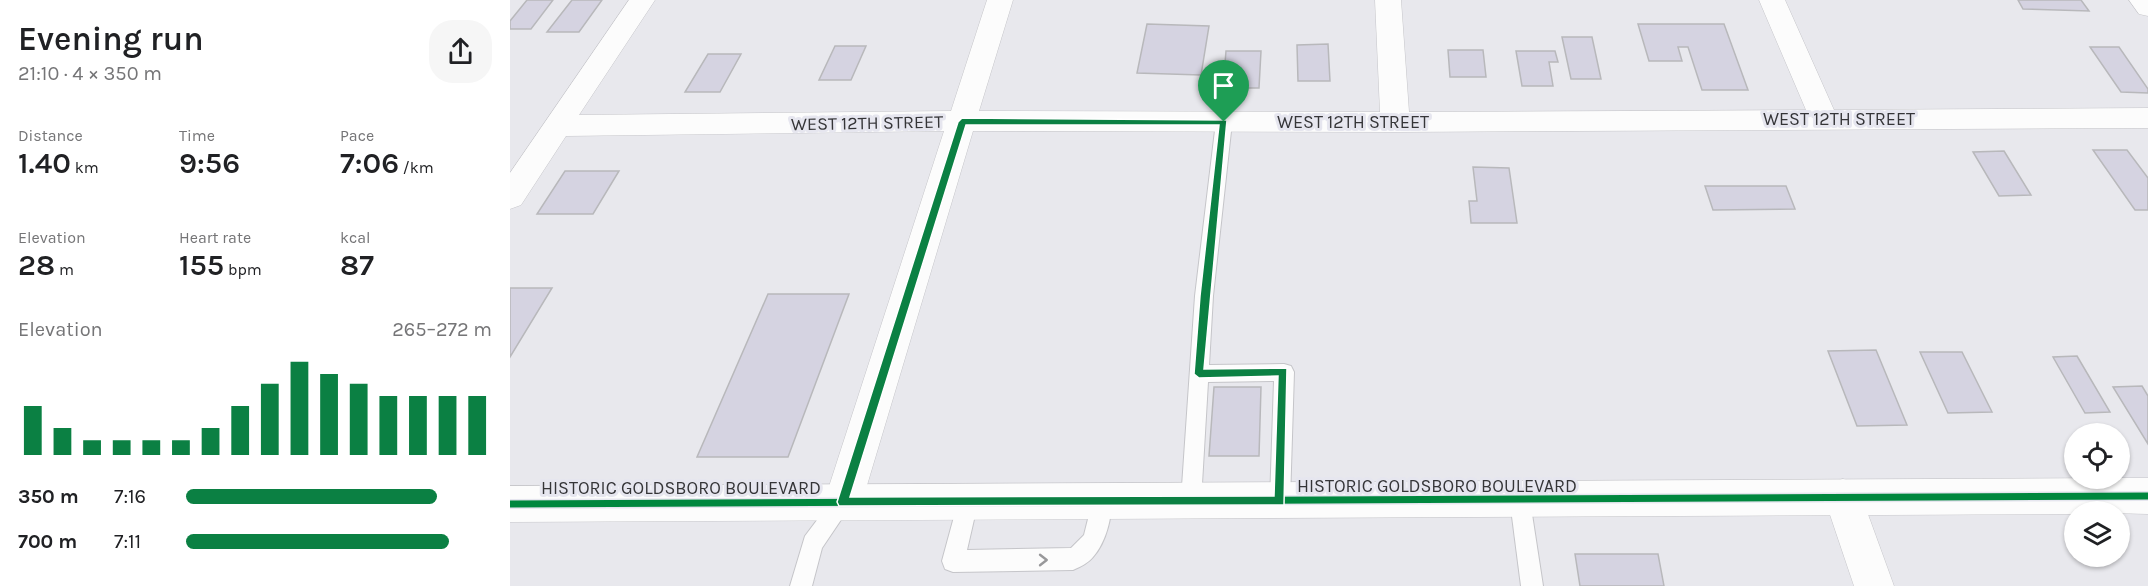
<!DOCTYPE html>
<html lang="en">
<head>
<meta charset="utf-8">
<style>
	:root { --surface:#fff; --page:#f6f6f6; --text:#202124; --muted:#757577; --accent:#0b8043 }
	body { margin:0; font-family:Karla,sans-serif; background:var(--page); color:var(--text); height:100vh; display:flex; flex-direction:column; font-size:22px; white-space:nowrap }
	* { box-sizing:border-box; margin:0 }
	p { font-size:20px; color:var(--muted) }
	.icon { flex:none; width:33px; height:33px; fill:none; stroke:currentColor; stroke-width:2; stroke-linecap:round; stroke-linejoin:round }
	.map { position:relative; flex:1; overflow:hidden }
	.drawer { display:flex; flex-direction:column; background:var(--surface); width:510px }
	.drawer>* { flex:none }
	.buttons { position:absolute; left:1554px; top:423px; display:grid; gap:12px }
	.buttons a { display:grid; place-items:center; width:66px; height:66px; border-radius:50%; background:var(--surface); box-shadow:0 2px 4px #0004; font-size:30px }
	.pin { position:absolute; display:grid; place-items:center; width:51px; height:51px; color:#fff; margin:-62px -26px; border-radius:50% 50% 50% 0; rotate:-45deg; box-shadow:0 0 6px #0007 }
	.pin .icon { rotate:45deg }
	.round { display:grid; place-items:center; flex:none; width:63px; height:63px; border-radius:24px; background:var(--page) }
	.head { display:flex; align-items:center; justify-content:space-between; height:102px; padding:0 18px }
	h1 { font-size:33px; font-weight:600; line-height:45px }
	.metrics { display:grid; grid-template-columns:repeat(3,1fr); gap:9px; height:102px; padding:6px 18px }
	.metrics div { display:grid; align-content:center }
	.metrics b { font-size:30px; font-weight:600 }
	.metrics small { font-size:16px; font-weight:400 }
	.metrics p { font-size:16px }
	.chart { height:168px; padding:12px 18px }
	.chart p { display:flex; justify-content:space-between }
	.chart svg { width:100%; height:108px; margin-top:6px; stroke:var(--accent); stroke-width:6 }
	ul { padding:0 18px; list-style:none; font-size:20px }
	li { display:grid; grid-template-columns:96px 72px 1fr; align-items:center; height:45px }
	li i { height:15px; border-radius:8px; background:var(--accent) }
	main { display:flex; flex:1; min-height:0 }
	.map>svg:first-child { display:block }
	.building { fill:#d5d3e1; stroke:#b8b8bb; stroke-width:1.5 }
	.lines { fill:none; stroke-linecap:round; stroke-linejoin:round }
	.lane-casing { stroke:#c5c5c9; stroke-width:2 }
	.street-casing { stroke:#c5c5c9; stroke-width:1 }
	.secondary-casing { stroke:#c5c5c9; stroke-width:1 }
	.lane { fill:#fcfcfc; fill-rule:evenodd }
	.street { fill:#fcfcfc; fill-rule:evenodd }
	.secondary { fill:#fcfcfc; fill-rule:evenodd }
	.cycleway-casing { stroke:#e6e6ef; stroke-width:10 }
	.cycleway { stroke:#00873e; stroke-width:7 }
	.oneway { stroke:#98989a }
	.route { fill:#0b8043; stroke:#fff; stroke-width:1.5; fill-rule:evenodd }
	.labels { text-anchor:middle; stroke-width:6; stroke-linejoin:round; paint-order:stroke }
	.street-label { font-size:18px; fill:#353538; stroke:#e6e6ef }
</style>
</head>
<body>
<main>
<section class="drawer">
<div class="head"><div><h1>Evening run</h1><p>21:10 · 4 × 350 m</p></div><a class="round"><svg class="icon" aria-label="share" viewBox="0 0 24 24"><path d="M12 15V3M7 8l5-5 5 5M5 13v7h14v-7"/></svg></a></div>
<div class="metrics">
<div><p>Distance</p><b>1.40<small> km</small></b></div>
<div><p>Time</p><b>9:56</b></div>
<div><p>Pace</p><b>7:06<small> /km</small></b></div>
</div>
<div class="metrics">
<div><p>Elevation</p><b>28<small> m</small></b></div>
<div><p>Heart rate</p><b>155<small> bpm</small></b></div>
<div><p>kcal</p><b>87</b></div>
</div>
<div class="chart"><p><span>Elevation</span>265–272 m</p>
<svg viewBox="0 0 160 44" preserveAspectRatio="none"><path d="M5 44V24M15 44V33M25 44V38M35 44V38M45 44V38M55 44V38M65 44V33M75 44V24M85 44V15M95 44V6M105 44V11M115 44V15M125 44V20M135 44V20M145 44V20M155 44V20"/></svg>
</div>
<ul>
<li><b>350 m</b>7:16<i style="width:82%"></i></li>
<li><b>700 m</b>7:11<i style="width:86%"></i></li>
</ul>
</section>
<div class="map">
<svg width="1638" height="586" viewBox="0 0 1638 586">
	<rect width="100%" height="100%" fill="#e8e8ed"/>
	<!-- building -->
	<g class="building">
		<polygon points="17,0 43,0 21,29 0,29 0,21"/>
		<polygon points="62,0 92,0 69,32 37,32"/>
		<polygon points="1508,0 1571,0 1579,11 1513,9"/>
		<polygon points="637,24 699,26 691,75 627,73"/>
		<polygon points="1128,24 1214,24 1238,90 1192,90 1178,47 1168,47 1172,61 1139,61"/>
		<polygon points="1052,37 1082,37 1091,79 1061,79"/>
		<polygon points="818,44 820,81 788,81 787,45"/>
		<polygon points="325,46 356,46 341,80 309,80"/>
		<polygon points="1580,47 1609,47 1638,89 1638,93 1611,92"/>
		<polygon points="938,50 973,50 976,77 940,77"/>
		<polygon points="716,51 751,51 749,88 713,88"/>
		<polygon points="1006,51 1045,51 1048,62 1039,62 1043,86 1012,86"/>
		<polygon points="198,54 231,54 210,92 175,92"/>
		<polygon points="1583,150 1617,150 1638,178 1638,210 1625,210"/>
		<polygon points="1494,151 1521,195 1489,196 1463,152"/>
		<polygon points="963,167 999,168 1007,223 961,223 959,201 967,201"/>
		<polygon points="55,171 109,171 83,214 27,214"/>
		<polygon points="1195,186 1276,186 1285,209 1203,210"/>
		<polygon points="0,288 42,288 0,357"/>
		<polygon points="258,294 339,294 278,457 187,457"/>
		<polygon points="1366,350 1397,425 1347,426 1318,351"/>
		<polygon points="1410,352 1452,352 1482,412 1438,413"/>
		<polygon points="1567,356 1600,412 1575,413 1543,357"/>
		<polygon points="1632,386 1638,396 1638,444 1603,387"/>
		<polygon points="704,387 751,387 749,456 699,456"/>
		<polygon points="1065,554 1148,554 1154,586 1070,586"/>
	</g>
	<g class="lines">
		<!-- lane casing -->
		<g class="lane-casing">
			<g id="lane">
				<polygon points="714,116 720,118 722,122 703,296 699,365 774,364 781,366 784,372 780,501 777,508 770,511 763,508 760,501 764,381 698,382 691,501 688,508 681,511 674,508 671,501 685,296 706,122 708,118"/>
				<polygon points="1010,491 1017,494 1020,501 1033,586 1011,586 1000,501 1003,494"/>
				<polygon points="333,492 340,495 343,502 312,548 302,586 280,586 295,536 326,495"/>
				<path d="M 458,492 L 465,495 L 468,502 L 457,550 L 561,548 L 574,535 L 584,495 L 591,492 L 598,495 C 606,511 595,544 583,557 C 578,563 570,567 563,570 L 443,572 L 435,569 L 432,561 L 448,502 L 451,495 Z"/>
			</g>
		</g>
		<!-- street casing -->
		<g class="street-casing">
			<g id="street">
				<polygon points="119,0 145,0 69,115 441,111 477,0 503,0 469,111 870,112 865,0 891,0 899,112 1296,110 1249,0 1275,0 1324,110 1638,108 1638,128 885,132 463,131 352,502 347,515 333,520 319,515 314,502 434,131 56,136 11,205 0,209 0,173"/>
				<polygon points="1619,0 1638,0 1638,16 1629,14"/>
				<polygon points="1333,479 1347,484 1384,586 1344,586 1314,497 1319,484"/>
			</g>
		</g>
		<!-- secondary casing -->
		<g class="secondary-casing">
			<polygon id="secondary" points="1610,478 1638,478 1638,514 1564,512 1564,514 0,522 0,486"/>
		</g>
		<!-- lane -->
		<use href="#lane" class="lane"/>
		<!-- street -->
		<use href="#street" class="street"/>
		<!-- secondary -->
		<use href="#secondary" class="secondary"/>
		<!-- cycleway casing -->
		<g class="cycleway-casing">
			<polyline id="cycleway" points="0,504 1638,496"/>
		</g>
		<!-- cycleway -->
		<use href="#cycleway" class="cycleway"/>
	</g>
	<!-- one-way arrows -->
	<defs><path id="oneway-chevron" d="M-2-3.5L2.5 0L-2 3.5" fill="none" stroke-width="1.6" stroke-linecap="round" stroke-linejoin="round" transform="scale(1.5)"/></defs>
	<use class="oneway" href="#oneway-chevron" transform="translate(533 560)"/>
	<!-- route -->
	<path class="route" d="M 452,118 L 717,120 L 694,369 L 777,368 L 774,505 L 329,506 L 327,502 L 448,122 ZM 456,125 L 709,125 L 690,296 L 684,374 L 689,378 L 768,376 L 764,496 L 340,497 Z"/>
	<g class="labels">
		<!-- street labels -->
		<g class="street-label">
			<text x="1329" y="125">WEST 12TH STREET</text>
			<text x="843" y="128">WEST 12TH STREET</text>
			<text transform="translate(357 123) rotate(-1)" y="6">WEST 12TH STREET</text>
			<text x="927" y="492">HISTORIC GOLDSBORO BOULEVARD</text>
			<text x="171" y="494">HISTORIC GOLDSBORO BOULEVARD</text>
		</g>
	</g>
</svg>
<div class="buttons">
<a><svg class="icon" aria-label="locate" viewBox="0 0 24 24"><circle cx="12" cy="12" r="6"/><path d="M12 2v4M12 18v4M2 12h4M18 12h4"/></svg></a>
<a><svg class="icon" aria-label="layers" viewBox="0 0 24 24"><path d="M12 4l9 5-9 5-9-5zM3 14l9 5 9-5"/></svg></a>
</div>
<div class="pin" style="left:714px;top:122px;background:#1e9e55"><svg class="icon" aria-label="arrive" viewBox="0 0 24 24"><path d="M6 21V4h12l-3 4 3 4H6"/></svg></div>
</div>
</main>
</body>
</html>
